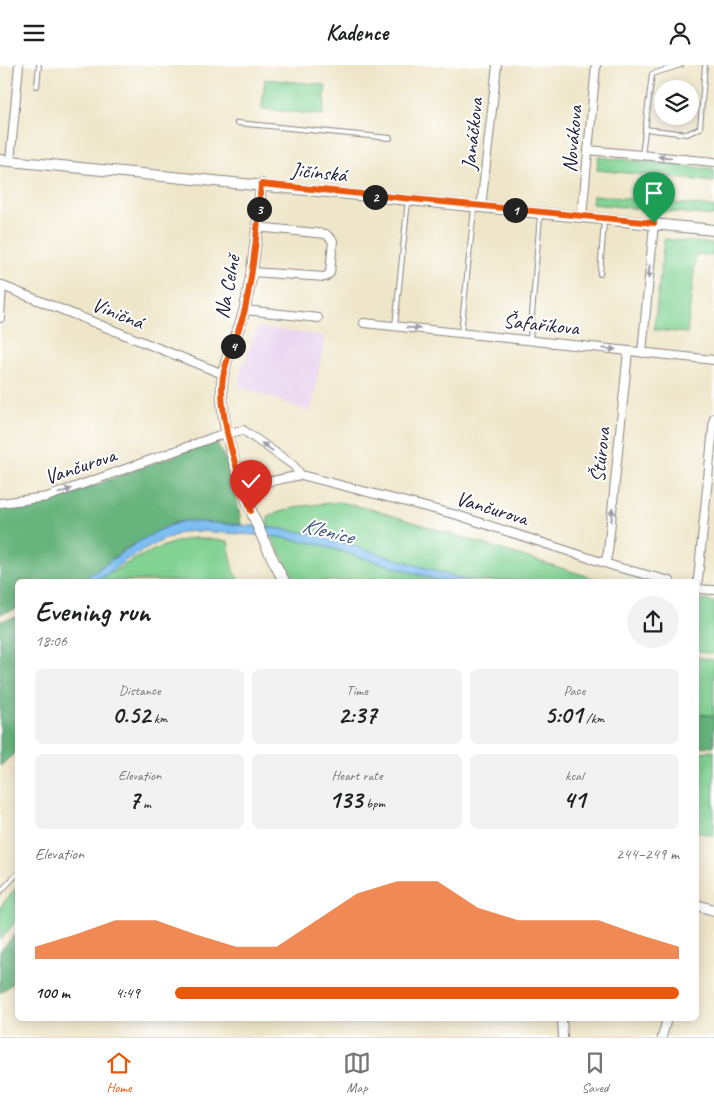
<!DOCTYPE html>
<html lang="en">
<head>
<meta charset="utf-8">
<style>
	:root { --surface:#fff; --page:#f2f2f2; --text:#202124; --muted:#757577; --line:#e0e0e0; --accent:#ea580c }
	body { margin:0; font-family:Caveat,sans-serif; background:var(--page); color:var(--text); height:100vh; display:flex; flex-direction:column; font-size:19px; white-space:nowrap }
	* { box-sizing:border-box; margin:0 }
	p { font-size:16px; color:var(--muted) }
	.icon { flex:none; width:28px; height:28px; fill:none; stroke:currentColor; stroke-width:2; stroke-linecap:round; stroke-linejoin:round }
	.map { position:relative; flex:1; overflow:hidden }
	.sheet { position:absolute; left:15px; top:514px; width:684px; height:442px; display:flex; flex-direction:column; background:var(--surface); border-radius:8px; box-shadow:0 2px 12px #0003 }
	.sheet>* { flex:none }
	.tools { position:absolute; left:654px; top:15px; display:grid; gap:10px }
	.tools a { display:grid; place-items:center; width:45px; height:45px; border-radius:50%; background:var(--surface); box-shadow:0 2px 12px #0003; font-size:25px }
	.pin { position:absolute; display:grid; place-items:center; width:42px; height:42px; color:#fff; margin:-51px -21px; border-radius:50% 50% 50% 0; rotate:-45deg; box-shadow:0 0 5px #0007 }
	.pin .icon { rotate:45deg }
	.km { position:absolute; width:25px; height:25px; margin:-12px; border-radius:50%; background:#222; color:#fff; font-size:14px; line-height:25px; text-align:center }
	.round { display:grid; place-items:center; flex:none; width:52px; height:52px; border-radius:26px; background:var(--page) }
	.headline { display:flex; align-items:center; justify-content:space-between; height:85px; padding:0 20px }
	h1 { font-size:28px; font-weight:800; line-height:38px }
	.stats { display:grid; grid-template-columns:repeat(3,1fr); gap:8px; height:85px; padding:5px 20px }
	.stats div { display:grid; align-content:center; border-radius:8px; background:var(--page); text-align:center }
	.stats b { font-size:25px; font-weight:800 }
	.stats small { font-size:14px; font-weight:400 }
	.stats p { font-size:14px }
	.chart { height:140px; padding:10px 20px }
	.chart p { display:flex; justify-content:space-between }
	.chart svg { width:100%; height:90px; margin-top:5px; fill:var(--accent); opacity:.7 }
	ul { padding:0 20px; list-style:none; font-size:16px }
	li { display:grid; grid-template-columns:80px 60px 1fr; align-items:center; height:38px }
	li i { height:12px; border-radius:6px; background:var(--accent) }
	header { display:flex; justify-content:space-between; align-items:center; height:65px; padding:0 20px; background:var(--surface); font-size:22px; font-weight:800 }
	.tab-bar { display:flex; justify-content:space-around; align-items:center; height:70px; border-top:1px solid var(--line); background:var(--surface); font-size:14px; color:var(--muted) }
	.tab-bar a { display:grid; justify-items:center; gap:2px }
	.tab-bar .on { color:var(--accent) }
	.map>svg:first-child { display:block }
	.built { fill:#e8d2ee }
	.green { fill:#81d293; stroke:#527a67 }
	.forest { fill:#68b47d; stroke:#456b5c }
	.water { fill:#7dbef2; stroke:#507096 }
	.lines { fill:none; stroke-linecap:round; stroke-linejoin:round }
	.service-casing { stroke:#888482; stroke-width:6 }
	.minor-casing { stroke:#888482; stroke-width:10 }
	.tertiary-casing { stroke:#888482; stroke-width:12 }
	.service { stroke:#fff; stroke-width:4 }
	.minor { stroke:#fff; stroke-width:8 }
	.tertiary { stroke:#fff; stroke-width:10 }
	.oneway { fill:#9c9ca7 }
	.route-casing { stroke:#fff; stroke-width:10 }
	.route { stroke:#ea580c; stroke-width:6 }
	.labels { text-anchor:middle; stroke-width:4; stroke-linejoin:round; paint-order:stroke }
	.street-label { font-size:21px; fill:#22223b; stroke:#fff }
	.water-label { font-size:22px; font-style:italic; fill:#42597b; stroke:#fff }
</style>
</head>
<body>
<header><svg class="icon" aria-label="menu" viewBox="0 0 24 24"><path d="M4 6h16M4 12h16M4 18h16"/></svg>Kadence<svg class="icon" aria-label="person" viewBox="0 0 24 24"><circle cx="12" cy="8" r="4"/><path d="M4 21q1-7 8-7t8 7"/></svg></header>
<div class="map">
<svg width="714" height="972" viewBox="0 0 714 972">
	<rect width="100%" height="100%" fill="#fff"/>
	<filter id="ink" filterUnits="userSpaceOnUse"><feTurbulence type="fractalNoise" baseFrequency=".02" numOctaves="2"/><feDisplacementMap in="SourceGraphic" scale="10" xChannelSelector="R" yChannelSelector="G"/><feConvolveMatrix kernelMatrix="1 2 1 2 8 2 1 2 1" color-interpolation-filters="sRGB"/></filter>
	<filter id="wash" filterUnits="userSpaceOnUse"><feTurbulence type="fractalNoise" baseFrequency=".0096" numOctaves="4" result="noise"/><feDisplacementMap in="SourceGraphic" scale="20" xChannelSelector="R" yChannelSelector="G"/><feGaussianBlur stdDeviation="1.12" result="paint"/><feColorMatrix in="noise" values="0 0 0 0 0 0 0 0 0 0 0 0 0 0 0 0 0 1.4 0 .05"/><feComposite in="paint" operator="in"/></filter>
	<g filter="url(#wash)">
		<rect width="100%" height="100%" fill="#efe6c9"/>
		<!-- built -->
		<polygon class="built" points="258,262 325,271 311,347 239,321 239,310"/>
		<!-- green -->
		<g class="green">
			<polygon points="265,14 326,20 323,50 262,44"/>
			<polygon points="598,92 714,104 714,117 597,105"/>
			<polygon points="593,130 714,142 714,151 592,139"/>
			<polygon points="664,174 714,179 714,191 696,189 687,268 654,265"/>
			<polygon points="339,437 371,444 603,516 468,516 315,469 267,462 269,450 301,441"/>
			<polygon points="271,471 314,478 440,516 296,516"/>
			<path d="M 194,473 L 228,476 L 234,508 L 240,516 L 98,516 C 126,498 160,478 194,473 Z"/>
			<polygon points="696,534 714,537 714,589 696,586"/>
			<polygon points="696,592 714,595 714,651 696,649"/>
			<polygon points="714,686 714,771 696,766 696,687"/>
			<polygon points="17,822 17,855 0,875 0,842"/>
		</g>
		<!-- forest -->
		<g class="forest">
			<path d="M 215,376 C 229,393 239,438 241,460 L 184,456 L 174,458 L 125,484 L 82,516 L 18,516 L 17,544 L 0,549 L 0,442 L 34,439 L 62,432 Z"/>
			<polygon points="17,552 17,686 0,701 0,556"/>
			<polygon points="696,649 714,651 714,682 696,681"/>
			<polygon points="17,867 17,915 0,928 0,886"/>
		</g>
		<!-- water -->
		<path class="water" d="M 184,456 L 267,462 L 315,469 L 468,516 L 440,516 L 314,478 L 271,471 L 198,466 L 182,467 L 159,477 L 126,495 L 98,516 L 82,516 C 111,496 149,465 184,456 Z"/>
	</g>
	<g filter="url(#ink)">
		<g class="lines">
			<!-- service casing -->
			<g class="service-casing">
				<g id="service">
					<polyline points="37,21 39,0"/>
					<polyline points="237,58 390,73"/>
					<polyline points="645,64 687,69 700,63 705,0"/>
					<polyline points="642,90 652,9 681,0"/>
					<polyline points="600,209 604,156"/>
					<polyline points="395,261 408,135"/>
					<polyline points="461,268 474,144"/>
					<polyline points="530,275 540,150"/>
					<polyline points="0,827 18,808"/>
				</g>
			</g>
			<!-- minor casing -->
			<g class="minor-casing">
				<g id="minor">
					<polyline points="588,85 714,97"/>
					<polyline points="10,96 19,0"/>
					<polyline points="481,143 497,0"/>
					<polyline points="582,152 596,0"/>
					<polyline points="252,207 325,212 330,208 333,176 326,169 256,162"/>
					<polyline points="0,220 223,309"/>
					<polyline points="245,245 318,253"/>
					<polyline points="0,253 2,220"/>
					<polyline points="364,258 714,295"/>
					<polyline points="642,288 654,159"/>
					<polyline points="243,422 301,410 457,450 617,502 670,516"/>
					<polyline points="0,438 47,432 217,371 243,365 293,400 301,410"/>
					<polyline points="605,498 608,487 628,286"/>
					<polyline points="696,524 714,525"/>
					<polyline points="697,524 714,353"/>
					<polyline points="562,954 563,972"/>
					<polyline points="662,972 667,954"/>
				</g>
			</g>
			<!-- tertiary casing -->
			<g class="tertiary-casing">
				<g id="tertiary">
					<polyline points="0,95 714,165"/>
					<path d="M 261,119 C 258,161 254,203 245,243 C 239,270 222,295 222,323 C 220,379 258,468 284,516"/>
					<polyline points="696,840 714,845"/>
				</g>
			</g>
			<!-- service -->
			<use href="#service" class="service"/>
			<!-- minor -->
			<use href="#minor" class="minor"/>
			<!-- tertiary -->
			<use href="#tertiary" class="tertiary"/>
		</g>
		<!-- one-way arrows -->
		<defs><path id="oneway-solid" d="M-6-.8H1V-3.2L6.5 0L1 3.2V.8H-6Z" transform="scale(1.25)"/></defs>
		<g class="oneway">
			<use href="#oneway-solid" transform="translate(665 92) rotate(-174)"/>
			<use href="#oneway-solid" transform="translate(649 207) rotate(95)"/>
			<use href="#oneway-solid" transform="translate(413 263) rotate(6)"/>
			<use href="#oneway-solid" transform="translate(609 284) rotate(6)"/>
			<use href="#oneway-solid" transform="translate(267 382) rotate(-145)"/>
			<use href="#oneway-solid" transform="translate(65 426) rotate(-20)"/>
			<use href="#oneway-solid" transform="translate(612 450) rotate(-84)"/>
		</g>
	</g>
	<g class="lines" filter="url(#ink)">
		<!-- route casing -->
		<g class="route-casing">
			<path id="route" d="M 251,446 C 238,408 222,364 222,324 C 222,297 239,270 245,244 C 254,203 258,161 261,119 L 654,158"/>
		</g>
		<!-- route -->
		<use href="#route" class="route"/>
	</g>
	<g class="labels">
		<!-- street labels -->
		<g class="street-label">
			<text transform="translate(472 69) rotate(-84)" y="7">Janáčkova</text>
			<text transform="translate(572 74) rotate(-85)" y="7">Novákova</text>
			<text transform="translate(319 107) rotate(6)" y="7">Jičínská</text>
			<text transform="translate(227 222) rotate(-79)" y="7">Na Celně</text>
			<text transform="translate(118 248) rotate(22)" y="7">Viničná</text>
			<text transform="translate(541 259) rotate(6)" y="7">Šafaříkova</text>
			<text transform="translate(600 390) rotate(-84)" y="7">Štúrova</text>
			<text transform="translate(80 401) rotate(-19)" y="7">Vančurova</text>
			<text transform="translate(492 443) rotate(17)" y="7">Vančurova</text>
		</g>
		<!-- water labels -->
		<g class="water-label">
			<text transform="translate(328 465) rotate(14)" y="8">Klenice</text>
		</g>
	</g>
</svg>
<div class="tools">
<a><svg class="icon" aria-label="layers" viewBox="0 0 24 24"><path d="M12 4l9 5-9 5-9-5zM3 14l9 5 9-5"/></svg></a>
</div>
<div class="pin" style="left:654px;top:158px;background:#1e9e55"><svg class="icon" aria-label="arrive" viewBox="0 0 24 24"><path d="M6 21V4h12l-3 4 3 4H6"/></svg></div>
<div class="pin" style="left:251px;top:446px;background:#d93025"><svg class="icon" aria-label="check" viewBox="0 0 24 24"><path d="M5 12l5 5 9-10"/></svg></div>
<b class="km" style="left:515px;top:145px">1</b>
<b class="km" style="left:375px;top:132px">2</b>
<b class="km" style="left:259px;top:144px">3</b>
<b class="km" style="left:233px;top:281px">4</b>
<section class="sheet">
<div class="headline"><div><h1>Evening run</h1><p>18:06</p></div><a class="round"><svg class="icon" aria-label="share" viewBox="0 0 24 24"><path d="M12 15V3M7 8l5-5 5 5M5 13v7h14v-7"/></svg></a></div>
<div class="stats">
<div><p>Distance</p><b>0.52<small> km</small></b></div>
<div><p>Time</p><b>2:37</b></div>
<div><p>Pace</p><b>5:01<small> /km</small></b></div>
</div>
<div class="stats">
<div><p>Elevation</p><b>7<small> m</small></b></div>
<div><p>Heart rate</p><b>133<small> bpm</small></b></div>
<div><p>kcal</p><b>41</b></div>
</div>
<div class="chart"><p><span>Elevation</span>244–249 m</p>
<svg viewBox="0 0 160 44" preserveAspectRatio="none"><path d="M0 44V38L10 32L20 25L30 25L40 32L50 38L60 38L70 25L80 12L90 6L100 6L110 19L120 25L130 25L140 25L150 32L160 38V44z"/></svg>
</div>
<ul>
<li><b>100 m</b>4:49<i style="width:100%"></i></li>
</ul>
</section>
</div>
<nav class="tab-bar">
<a class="on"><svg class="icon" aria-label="home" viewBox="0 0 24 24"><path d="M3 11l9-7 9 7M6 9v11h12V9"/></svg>Home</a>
<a><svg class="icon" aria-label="map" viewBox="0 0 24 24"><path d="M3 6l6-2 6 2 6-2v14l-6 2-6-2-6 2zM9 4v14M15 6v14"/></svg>Map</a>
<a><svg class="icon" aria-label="saved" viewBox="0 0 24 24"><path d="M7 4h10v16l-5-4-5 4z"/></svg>Saved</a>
</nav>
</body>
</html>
